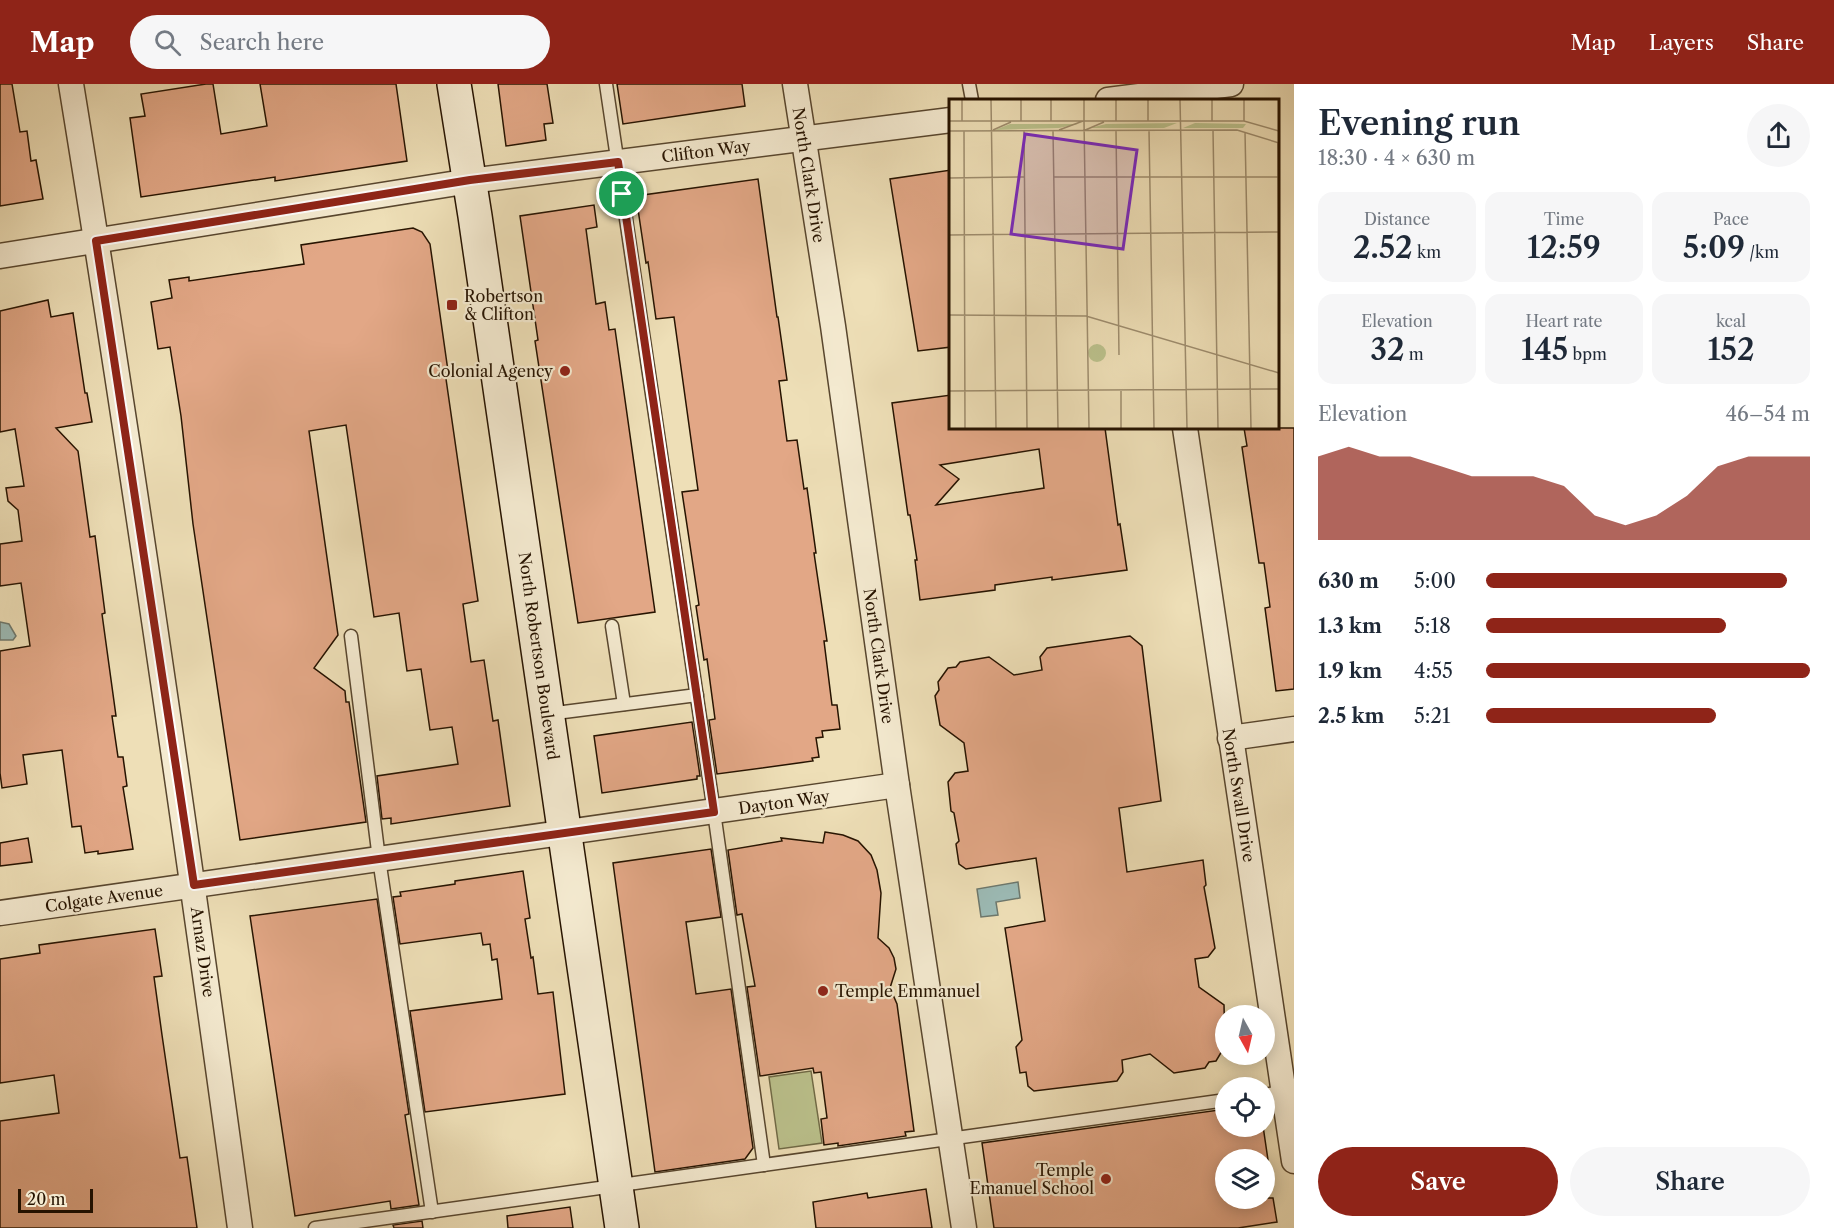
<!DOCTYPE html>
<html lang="en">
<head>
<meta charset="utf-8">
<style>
	:root { --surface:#fff; --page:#f6f6f7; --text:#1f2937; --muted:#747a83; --accent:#8f2418 }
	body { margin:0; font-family:"Libre Caslon Text",serif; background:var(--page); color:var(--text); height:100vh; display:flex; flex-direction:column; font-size:22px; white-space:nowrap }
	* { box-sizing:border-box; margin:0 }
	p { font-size:20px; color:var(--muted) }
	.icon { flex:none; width:33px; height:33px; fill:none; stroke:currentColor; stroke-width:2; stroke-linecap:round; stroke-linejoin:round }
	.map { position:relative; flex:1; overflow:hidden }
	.panel { display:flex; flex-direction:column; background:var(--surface); width:540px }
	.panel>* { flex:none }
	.needle { width:39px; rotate:172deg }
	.tools { position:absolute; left:1215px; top:921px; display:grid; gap:12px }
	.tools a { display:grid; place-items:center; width:60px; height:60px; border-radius:50%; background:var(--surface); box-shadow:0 3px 15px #0003; font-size:30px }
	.scale { position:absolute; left:18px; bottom:15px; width:75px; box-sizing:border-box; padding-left:6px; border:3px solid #261300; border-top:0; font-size:16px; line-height:21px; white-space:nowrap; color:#261300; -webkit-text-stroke:4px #f4ead0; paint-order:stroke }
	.pin { position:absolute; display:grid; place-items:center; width:51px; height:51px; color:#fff; margin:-26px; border:3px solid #fff; border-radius:50%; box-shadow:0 2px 6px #0007 }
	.round { display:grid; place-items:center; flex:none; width:63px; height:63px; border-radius:32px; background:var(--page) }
	.overview { display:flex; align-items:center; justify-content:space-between; height:102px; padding:0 24px }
	h1 { font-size:33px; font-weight:600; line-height:45px }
	.metrics { display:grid; grid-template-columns:repeat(3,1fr); gap:9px; height:102px; padding:6px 24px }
	.metrics div { display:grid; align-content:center; border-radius:15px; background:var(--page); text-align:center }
	.metrics b { font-size:30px; font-weight:600 }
	.metrics small { font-size:16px; font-weight:400 }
	.metrics p { font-size:16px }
	.chart { height:168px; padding:12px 24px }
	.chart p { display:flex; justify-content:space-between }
	.chart svg { width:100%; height:108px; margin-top:6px; fill:var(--accent); opacity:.7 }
	.primary-button { display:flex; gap:12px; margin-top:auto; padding:12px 24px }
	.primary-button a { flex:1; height:69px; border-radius:36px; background:var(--accent); color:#fff; font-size:24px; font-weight:600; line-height:69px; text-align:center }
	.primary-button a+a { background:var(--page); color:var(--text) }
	ul { padding:0 24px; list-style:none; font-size:20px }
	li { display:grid; grid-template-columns:96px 72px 1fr; align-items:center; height:45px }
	li i { height:15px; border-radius:8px; background:var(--accent) }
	header { display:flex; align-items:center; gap:36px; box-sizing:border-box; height:84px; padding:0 30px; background:var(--accent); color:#fff }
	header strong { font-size:28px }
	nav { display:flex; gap:33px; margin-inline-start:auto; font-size:21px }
	.search { width:420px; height:54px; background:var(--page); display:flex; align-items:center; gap:15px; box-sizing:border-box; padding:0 21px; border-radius:33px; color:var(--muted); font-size:22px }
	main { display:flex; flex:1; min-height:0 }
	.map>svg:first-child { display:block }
	.green { fill:#bbc18c; stroke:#706a46; stroke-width:1.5 }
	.water { fill:#9cbbb6; stroke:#6d786d; stroke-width:1.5 }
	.building { fill:#e2a786; stroke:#261300; stroke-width:1.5; fill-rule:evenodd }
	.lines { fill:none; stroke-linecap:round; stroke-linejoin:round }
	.lane-casing { stroke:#58462e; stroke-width:15 }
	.street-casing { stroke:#58462e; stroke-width:27 }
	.secondary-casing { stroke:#261300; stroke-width:36 }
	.lane { stroke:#f4ead0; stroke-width:12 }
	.street { stroke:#f4ead0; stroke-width:24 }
	.secondary { stroke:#f4ead0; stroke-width:33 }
	.route-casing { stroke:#fff; stroke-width:12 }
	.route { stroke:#8f2418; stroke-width:8 }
	.poi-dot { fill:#8f2418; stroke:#f4ead0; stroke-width:2 }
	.labels { text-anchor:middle; stroke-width:4.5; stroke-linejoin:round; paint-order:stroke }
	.street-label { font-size:16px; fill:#261300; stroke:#f4ead0 }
	.poi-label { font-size:16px; fill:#261300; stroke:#f4ead0; text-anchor:start }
	.inset-road { fill:none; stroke:#9e8d6e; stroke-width:1.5 }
	.view { fill:#7b2cbf; fill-opacity:0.15; stroke:#7b2cbf; stroke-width:3 }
	.inset-edge { fill:none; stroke:#261300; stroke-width:3 }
</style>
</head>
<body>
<header>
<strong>Map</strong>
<div class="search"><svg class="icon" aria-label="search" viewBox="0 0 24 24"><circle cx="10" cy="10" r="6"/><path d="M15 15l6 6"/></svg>Search here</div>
<nav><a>Map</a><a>Layers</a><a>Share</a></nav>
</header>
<main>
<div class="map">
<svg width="1294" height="1144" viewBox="0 0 1294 1144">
	<rect width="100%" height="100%" fill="#eedfb7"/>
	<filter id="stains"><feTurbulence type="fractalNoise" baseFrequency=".00333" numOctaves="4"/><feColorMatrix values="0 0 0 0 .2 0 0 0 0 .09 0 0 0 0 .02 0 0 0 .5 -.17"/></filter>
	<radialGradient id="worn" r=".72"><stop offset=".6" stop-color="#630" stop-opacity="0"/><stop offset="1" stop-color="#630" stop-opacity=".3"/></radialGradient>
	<!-- green -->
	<polygon class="green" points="811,987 822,1059 779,1065 769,993"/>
	<!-- water -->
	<g class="water">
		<polygon points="0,538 9,540 16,552 13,556 0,556"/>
		<polygon points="1018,798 1020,814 996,818 998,831 981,833 977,805"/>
	</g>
	<!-- building -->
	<g class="building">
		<polygon points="0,0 12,0 20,48 27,47 31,77 36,76 43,115 0,122"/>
		<polygon points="206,0 213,0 221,50 267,42 260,0 396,0 407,77 275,97 275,93 141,113 130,34 145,32 141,10"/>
		<polygon points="498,0 547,0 553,39 544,40 546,56 506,62"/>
		<polygon points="617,0 742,0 745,22 623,40"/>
		<polygon points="951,86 951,263 918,267 890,95"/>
		<polygon points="758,95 777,233 778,233 787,296 779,297 787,357 797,356 804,405 807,404 816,469 814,469 827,557 824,557 832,621 837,621 840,645 822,647 823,653 816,654 819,673 812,674 813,677 717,690 709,636 715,635 707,575 704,576 696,522 699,521 682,408 698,406 674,233 656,235 648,178 646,179 636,112"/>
		<polygon points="594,121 597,143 586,145 596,220 605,218 609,246 615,245 655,528 578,539 535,257 538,256 520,132"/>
		<polygon points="413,144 422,148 430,160 448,287 445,288 478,517 463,520 471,578 484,576 493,637 498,636 510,722 391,740 391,734 382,735 377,692 458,680 452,643 430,646 421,585 407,587 399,529 374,533 346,341 309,347 338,551 314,584 345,607 346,618 349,618 366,738 240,756 193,440 181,332 170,263 158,265 151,218 172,214 169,196 189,193 189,197 304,180 301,161"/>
		<polygon points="48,216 51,233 73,229 85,309 87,309 92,338 56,344 78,367 90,453 95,452 105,529 102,530 116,632 112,632 118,673 123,673 127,702 123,703 133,765 98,770 98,767 85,769 81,742 72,743 62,666 23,671 27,700 2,704 0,689 0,567 30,562 21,499 0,502 0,460 22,457 18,426 8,417 6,404 24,402 15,345 0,348 0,227"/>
		<path d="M 951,311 L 951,344 L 1105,344 L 1118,441 L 1120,440 L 1127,486 L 1052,496 L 1052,493 L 995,501 L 995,506 L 920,516 L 915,476 L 917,476 L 910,431 L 908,431 L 892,319 ZM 1039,365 L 1044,404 L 936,421 L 959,395 L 940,381 Z"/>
		<polygon points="1244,344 1294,344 1294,605 1276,607 1265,524 1270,523 1264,479 1259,479 1242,363 1247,362"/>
		<polygon points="1130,552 1142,562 1161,717 1119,724 1127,788 1203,776 1206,801 1204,803 1215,864 1208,873 1195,875 1199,903 1224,921 1225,962 1216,977 1209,978 1205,984 1174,989 1150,970 1122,976 1123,988 1117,997 1034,1007 1028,1002 1026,988 1020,989 1016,963 1022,956 1005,844 1045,837 1036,774 966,785 959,780 956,760 959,757 954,729 951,727 948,698 955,689 968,687 964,659 940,641 935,612 939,606 938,598 948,584 956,583 960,578 989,573 1014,591 1042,586 1040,573 1047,564"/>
		<polygon points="692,638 700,692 697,692 697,695 602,709 594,652"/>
		<polygon points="825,748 843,751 858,757 871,771 877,786 881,809 878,854 889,864 894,874 896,885 890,904 897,920 914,1047 905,1048 906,1052 838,1062 838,1059 824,1061 821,1035 827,1034 821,988 814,989 813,984 760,992 747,903 755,902 742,830 737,831 728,766 782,757 781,754 823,759"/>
		<polygon points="28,754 32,778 0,782 0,759"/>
		<polygon points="711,765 721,833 686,838 696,910 731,905 753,1064 745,1075 655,1088 613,779"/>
		<polygon points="523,787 530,834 525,835 531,874 533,873 538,910 553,908 565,1010 425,1028 410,927 502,915 497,875 492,876 490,860 483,861 481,849 400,860 393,813 401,812 400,808 455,800 455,797"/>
		<polygon points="377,815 409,1030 405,1031 419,1121 391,1125 390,1117 295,1132 250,832"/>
		<polygon points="155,845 162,892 154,893 162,951 180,1074 187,1073 197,1144 0,1144 0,1037 59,1029 54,991 0,999 0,875 40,869 39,861"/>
		<polygon points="1226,1025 1226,1042 1263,1042 1268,1076 1226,1076 1226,1114 1273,1114 1277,1138 1238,1144 994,1144 982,1059"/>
		<polygon points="926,1105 932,1144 816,1144 813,1118 867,1109 868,1114"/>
		<polygon points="570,1123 573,1144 508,1144 507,1132"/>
		<polygon points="422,1137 423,1144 394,1144 393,1141"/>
	</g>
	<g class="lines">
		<!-- lane casing -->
		<g class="lane-casing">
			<g id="lane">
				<polyline points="606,0 714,728 764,1081"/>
				<polyline points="969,0 972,16"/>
				<polyline points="612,542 624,620"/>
				<polyline points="351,552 379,775 432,1128"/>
				<polyline points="548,630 697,611"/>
				<polyline points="1264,1011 1287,1007"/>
				<polyline points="315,1144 1226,1016"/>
			</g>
		</g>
		<!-- street casing -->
		<g class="street-casing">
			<g id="street">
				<path d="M 71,0 C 133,380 188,762 240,1144"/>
				<polyline points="795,0 833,242 897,701 964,1144"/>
				<polyline points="1108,16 1231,0"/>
				<polyline points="0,172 470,97 951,36"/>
				<polyline points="1185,344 1294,1077"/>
				<polyline points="1230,654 1294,645"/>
				<polyline points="0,829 897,701"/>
			</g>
		</g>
		<!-- secondary casing -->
		<g class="secondary-casing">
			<polyline id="secondary" points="454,0 475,132 622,1144"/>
		</g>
		<!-- lane -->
		<use href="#lane" class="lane"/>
		<!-- street -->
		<use href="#street" class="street"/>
		<!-- secondary -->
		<use href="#secondary" class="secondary"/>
	</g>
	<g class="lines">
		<!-- route casing -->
		<g class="route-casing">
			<polygon id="route" points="618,78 714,728 194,801 96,157 470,96"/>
		</g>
		<!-- route -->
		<use href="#route" class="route"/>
	</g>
	<!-- markers -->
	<g class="poi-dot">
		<rect x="446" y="215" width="12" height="12" rx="3"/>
		<circle cx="565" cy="287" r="6"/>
		<circle cx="823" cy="907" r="6"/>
		<circle cx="1106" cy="1095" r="6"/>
	</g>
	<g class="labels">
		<!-- street labels -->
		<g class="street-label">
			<text transform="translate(706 67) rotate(-7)" y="6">Clifton Way</text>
			<text transform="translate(809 91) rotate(81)" y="6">North Clark Drive</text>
			<text transform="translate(539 572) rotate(82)" y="6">North Robertson Boulevard</text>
			<text transform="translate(879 572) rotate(82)" y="6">North Clark Drive</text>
			<text transform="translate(1239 711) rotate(81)" y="6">North Swall Drive</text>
			<text transform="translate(784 718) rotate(-8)" y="6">Dayton Way</text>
			<text transform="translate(104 814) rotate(-8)" y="6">Colgate Avenue</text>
			<text transform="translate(203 868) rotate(82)" y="6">Arnaz Drive</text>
		</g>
		<!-- poi labels -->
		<g class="poi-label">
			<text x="464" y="218">Robertson<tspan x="464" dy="18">&amp; Clifton</tspan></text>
			<text x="553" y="293" text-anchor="end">Colonial Agency</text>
			<text x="835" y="913">Temple Emmanuel</text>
			<text x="1094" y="1092" text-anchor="end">Temple<tspan x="1094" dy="18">Emanuel School</tspan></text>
		</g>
	</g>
	<!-- overview -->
	<g transform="translate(949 15)">
		<rect width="330" height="330" fill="#eedfb7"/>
		<path d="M 228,24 L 215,29 L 141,29 L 157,25 ZM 246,24 L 297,25 L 294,29 L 234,29 ZM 61,25 L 129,25 L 110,29 L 46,31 ZM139 254a9 9 0 1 1 18 0a9 9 0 1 1-18 0Z" fill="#bbc18c"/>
		<path class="inset-road" d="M 42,1 L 47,329M 72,1 L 72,22M 102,1 L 102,22M 231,1 L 238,329M 0,22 L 295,22 L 330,32M 13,22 L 13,1M 135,22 L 135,1M 135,22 L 140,329M 167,22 L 167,1M 199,22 L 199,1M 263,22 L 263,1M 295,22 L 295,1M 44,31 L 62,23M 110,31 L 134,22M 200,31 L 205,329M 264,31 L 269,329M 0,32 L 288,31 L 330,44M 15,32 L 16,329M 75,32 L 78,329M 104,32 L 109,329M 134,32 L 155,23M 167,32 L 170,256M 296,33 L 302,329M 329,44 L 330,193M 105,78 L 330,78M 0,79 L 75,78M 0,136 L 330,133M 0,216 L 137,217 L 330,274M 0,292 L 330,290M 172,292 L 172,329"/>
		<path class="view" d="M 76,35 L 188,51 L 174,150 L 62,135 Z"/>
		<rect width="330" height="330" class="inset-edge"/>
	</g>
	<rect width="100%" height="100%" filter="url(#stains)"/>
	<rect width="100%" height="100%" fill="url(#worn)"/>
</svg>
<div class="tools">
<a><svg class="needle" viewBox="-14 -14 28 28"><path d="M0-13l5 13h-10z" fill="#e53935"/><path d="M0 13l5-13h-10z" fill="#747a83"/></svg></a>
<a><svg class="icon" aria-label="locate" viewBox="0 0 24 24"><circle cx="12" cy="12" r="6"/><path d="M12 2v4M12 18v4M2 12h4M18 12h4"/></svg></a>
<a><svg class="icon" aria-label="layers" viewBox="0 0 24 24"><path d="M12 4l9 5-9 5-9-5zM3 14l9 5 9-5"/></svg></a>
</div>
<div class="scale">20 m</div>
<div class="pin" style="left:622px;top:110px;background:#1e9e55"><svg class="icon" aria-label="arrive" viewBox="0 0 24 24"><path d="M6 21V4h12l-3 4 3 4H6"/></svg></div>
</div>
<section class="panel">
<div class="overview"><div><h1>Evening run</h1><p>18:30 · 4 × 630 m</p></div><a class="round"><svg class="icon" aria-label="share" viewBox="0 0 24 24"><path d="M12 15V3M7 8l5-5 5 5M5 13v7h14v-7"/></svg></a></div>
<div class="metrics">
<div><p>Distance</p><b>2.52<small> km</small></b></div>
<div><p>Time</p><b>12:59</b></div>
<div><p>Pace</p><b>5:09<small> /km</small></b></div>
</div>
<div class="metrics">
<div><p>Elevation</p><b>32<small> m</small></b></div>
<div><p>Heart rate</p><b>145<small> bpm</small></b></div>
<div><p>kcal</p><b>152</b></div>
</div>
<div class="chart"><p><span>Elevation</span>46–54 m</p>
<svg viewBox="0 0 160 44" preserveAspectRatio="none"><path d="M0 44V10L10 6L20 10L30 10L40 14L50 18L60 18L70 18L80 22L90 34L100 38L110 34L120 26L130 14L140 10L150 10L160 10V44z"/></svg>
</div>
<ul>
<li><b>630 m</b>5:00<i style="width:93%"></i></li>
<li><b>1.3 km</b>5:18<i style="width:74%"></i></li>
<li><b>1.9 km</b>4:55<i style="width:100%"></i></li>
<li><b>2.5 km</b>5:21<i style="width:71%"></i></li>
</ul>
<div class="primary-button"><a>Save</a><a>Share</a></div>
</section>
</main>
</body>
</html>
